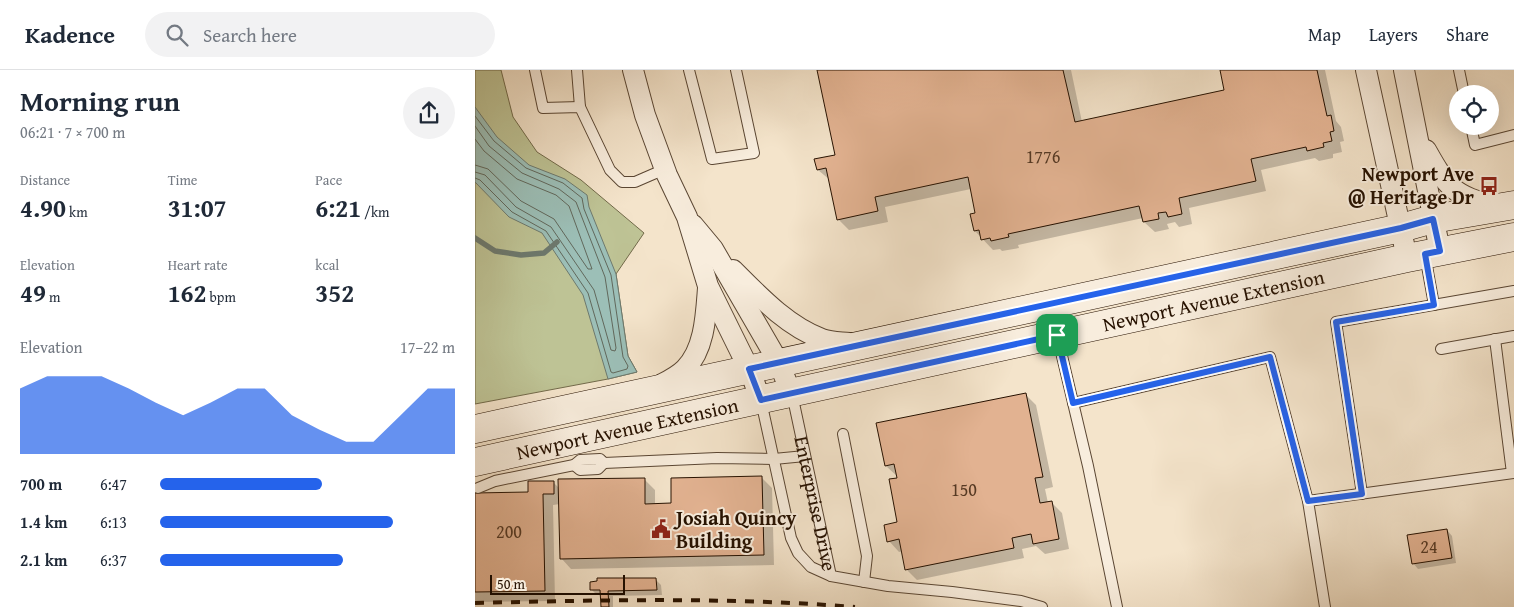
<!DOCTYPE html>
<html lang="en">
<head>
<meta charset="utf-8">
<style>
	:root { --surface:#fff; --page:#f2f2f3; --text:#1f2937; --muted:#747a83; --line:#e0e1e3; --accent:#2563eb }
	body { margin:0; font-family:"Gentium Book Plus",serif; background:var(--page); color:var(--text); height:100vh; display:flex; flex-direction:column; font-size:19px; white-space:nowrap }
	* { box-sizing:border-box; margin:0 }
	p { font-size:16px; color:var(--muted) }
	.icon { flex:none; width:28px; height:28px; fill:none; stroke:currentColor; stroke-width:2; stroke-linecap:round; stroke-linejoin:round }
	.map { position:relative; flex:1; overflow:hidden }
	.sheet { display:flex; flex-direction:column; background:var(--surface); width:475px }
	.sheet>* { flex:none }
	.fabs { position:absolute; left:974px; top:15px; display:grid; gap:10px }
	.fabs a { display:grid; place-items:center; width:50px; height:50px; border-radius:50%; background:var(--surface); box-shadow:0 5px 20px #0002; font-size:25px }
	.scale { position:absolute; left:15px; bottom:12px; width:135px; box-sizing:border-box; padding-left:5px; border:2px solid #261100; border-top:0; font-size:14px; line-height:18px; white-space:nowrap; color:#261100; -webkit-text-stroke:4px #f8eddd; paint-order:stroke }
	.pin { position:absolute; display:grid; place-items:center; width:42px; height:42px; color:#fff; margin:-21px; border-radius:10px; box-shadow:0 2px 8px #0006 }
	.round { display:grid; place-items:center; flex:none; width:52px; height:52px; border-radius:26px; background:var(--page) }
	.head { display:flex; align-items:center; justify-content:space-between; height:85px; padding:0 20px }
	h1 { font-size:28px; font-weight:700; line-height:38px }
	.figures { display:grid; grid-template-columns:repeat(3,1fr); gap:8px; height:85px; padding:5px 20px }
	.figures div { display:grid; align-content:center }
	.figures b { font-size:25px; font-weight:700 }
	.figures small { font-size:14px; font-weight:400 }
	.figures p { font-size:14px }
	.chart { height:140px; padding:10px 20px }
	.chart p { display:flex; justify-content:space-between }
	.chart svg { width:100%; height:90px; margin-top:5px; fill:var(--accent); opacity:.7 }
	ul { padding:0 20px; list-style:none; font-size:16px }
	li { display:grid; grid-template-columns:80px 60px 1fr; align-items:center; height:38px }
	li i { height:12px; border-radius:6px; background:var(--accent) }
	header { display:flex; align-items:center; gap:30px; box-sizing:border-box; height:70px; padding:0 25px; background:var(--surface); border-bottom:1px solid var(--line) }
	header strong { font-size:24px }
	nav { display:flex; gap:28px; margin-inline-start:auto; font-size:18px }
	.search { width:350px; height:45px; background:var(--page); display:flex; align-items:center; gap:12px; box-sizing:border-box; padding:0 18px; border-radius:28px; color:var(--muted); font-size:19px }
	main { display:flex; flex:1; min-height:0 }
	.map>svg:first-child { display:block }
	.green { fill:#bec395; stroke:#726a4a }
	.water { fill:#9cbfb7; stroke:#6d796e }
	.shadow { fill:#0003 }
	.lines { fill:none; stroke-linecap:round; stroke-linejoin:round }
	.shore { stroke:#61685c; stroke-width:1 }
	.stream { stroke:#6d796e; stroke-width:5.5 }
	.building { fill:#e2b291; stroke:#261100 }
	.service-casing { stroke:#5a4633; stroke-width:12 }
	.minor-casing { stroke:#5a4633; stroke-width:22 }
	.secondary-casing { stroke:#261100; stroke-width:29 }
	.service { stroke:#f8eddd; stroke-width:10 }
	.minor { stroke:#f8eddd; stroke-width:20 }
	.secondary { stroke:#f8eddd; stroke-width:28 }
	.rail { stroke:#261100; stroke-width:4; stroke-dasharray:9 9; stroke-linecap:butt }
	.route-casing { stroke:#fff; stroke-width:10 }
	.route { stroke:#2563eb; stroke-width:6 }
	.labels { text-anchor:middle; stroke-width:4; stroke-linejoin:round; paint-order:stroke }
	.number-label { font-size:18px; fill:#553924 }
	.poi-label { font-size:20px; font-weight:bold; fill:#261100; stroke:#f8eddd; text-anchor:end }
	.street-label { font-size:20px; fill:#261100; stroke:#f8eddd }
</style>
</head>
<body>
<header>
<strong>Kadence</strong>
<div class="search"><svg class="icon" aria-label="search" viewBox="0 0 24 24"><circle cx="10" cy="10" r="6"/><path d="M15 15l6 6"/></svg>Search here</div>
<nav><a>Map</a><a>Layers</a><a>Share</a></nav>
</header>
<main>
<section class="sheet">
<div class="head"><div><h1>Morning run</h1><p>06:21 · 7 × 700 m</p></div><a class="round"><svg class="icon" aria-label="share" viewBox="0 0 24 24"><path d="M12 15V3M7 8l5-5 5 5M5 13v7h14v-7"/></svg></a></div>
<div class="figures">
<div><p>Distance</p><b>4.90<small> km</small></b></div>
<div><p>Time</p><b>31:07</b></div>
<div><p>Pace</p><b>6:21<small> /km</small></b></div>
</div>
<div class="figures">
<div><p>Elevation</p><b>49<small> m</small></b></div>
<div><p>Heart rate</p><b>162<small> bpm</small></b></div>
<div><p>kcal</p><b>352</b></div>
</div>
<div class="chart"><p><span>Elevation</span>17–22 m</p>
<svg viewBox="0 0 160 44" preserveAspectRatio="none"><path d="M0 44V12L10 6L20 6L30 6L40 12L50 19L60 25L70 19L80 12L90 12L100 25L110 32L120 38L130 38L140 25L150 12L160 12V44z"/></svg>
</div>
<ul>
<li><b>700 m</b>6:47<i style="width:55%"></i></li>
<li><b>1.4 km</b>6:13<i style="width:79%"></i></li>
<li><b>2.1 km</b>6:37<i style="width:62%"></i></li>
</ul>
</section>
<div class="map">
<svg width="1039" height="537" viewBox="0 0 1039 537">
	<rect width="100%" height="100%" fill="#f4e4cb"/>
	<filter id="stains"><feTurbulence type="fractalNoise" baseFrequency=".004" numOctaves="4"/><feColorMatrix values="0 0 0 0 .2 0 0 0 0 .09 0 0 0 0 .02 0 0 0 .5 -.17"/></filter>
	<radialGradient id="worn" r=".72"><stop offset=".6" stop-color="#630" stop-opacity="0"/><stop offset="1" stop-color="#630" stop-opacity=".3"/></radialGradient>
	<!-- green -->
	<polygon class="green" points="0,0 26,0 38,47 62,82 106,110 169,163 141,204 153,286 162,302 133,309 0,334"/>
	<!-- water -->
	<polygon class="water" points="0,37 22,67 54,95 90,109 112,125 114,137 141,204 153,286 162,302 133,309 108,225 67,163 34,147 0,112"/>
	<!-- shadow -->
	<g class="shadow">
		<polygon points="343,0 596,0 607,52 751,21 746,0 850,0 861,51 866,57 869,71 865,72 867,82 858,84 858,88 844,91 840,88 786,100 791,121 714,138 717,154 704,157 700,152 692,154 694,159 680,162 669,152 668,148 543,175 544,178 527,181 525,179 518,180 500,161 497,145 502,144 496,119 410,137 413,152 374,160 363,149 355,110 343,100 361,86"/>
		<polygon points="550,324 561,335 578,417 570,419 573,433 576,432 587,443 594,479 570,484 561,476 547,479 549,488 442,510 432,500 428,481 424,482 414,471 423,453 424,408 411,396"/>
		<polygon points="287,408 297,418 299,495 96,499 86,488 85,434 78,435 80,531 0,532 0,424 54,423 78,412 84,418 169,409 180,420 180,435 198,434"/>
		<polygon points="972,460 977,466 981,493 943,499 938,493"/>
		<polygon points="181,510 186,515 187,525 138,526 138,537 127,537 127,525 122,525 116,519"/>
	</g>
	<g class="lines">
		<!-- shore -->
		<g class="shore">
			<polyline points="0,46 19,71 51,98 88,113 107,128 109,139 136,205 148,287 153,296 152,299 138,303 136,302 113,223 71,161 37,142 5,110 0,108"/>
			<polyline points="0,56 14,76 47,103 84,119 101,132 130,207 141,278 140,281 136,280 119,220 76,157 41,137 10,105 0,102"/>
			<polyline points="0,69 9,81 42,109 81,125 94,136 117,199 113,199 79,149 46,131 13,99 0,95"/>
		</g>
		<!-- stream -->
		<polyline class="stream" points="0,168 20,181 46,185 69,183 82,172"/>
	</g>
	<!-- building -->
	<g class="building">
		<polygon points="342,0 588,0 600,52 749,20 745,0 842,0 852,46 856,45 859,61 855,62 857,71 848,73 849,77 832,81 831,77 776,89 781,111 704,128 707,144 693,147 691,142 683,143 684,149 668,152 664,136 533,164 534,167 516,171 515,168 506,170 504,160 499,161 495,144 500,143 493,107 400,127 403,141 362,150 351,98 342,100 339,89 360,85"/>
		<polygon points="551,323 568,407 560,408 565,433 577,431 584,469 558,474 556,464 537,468 539,478 430,500 424,469 412,472 409,455 422,452 414,409 422,408 419,394 410,396 401,353"/>
		<polygon points="287,406 289,485 85,489 83,409 170,408 170,434 196,433 196,408"/>
		<polygon points="53,411 79,411 79,424 68,424 70,521 0,522 0,423 53,422"/>
		<polygon points="972,459 977,488 937,494 932,465"/>
		<polygon points="122,508 181,508 182,520 133,521 134,537 126,537 125,520 115,520 115,512 122,511"/>
	</g>
	<g class="lines">
		<!-- service casing -->
		<g class="service-casing">
			<g id="service">
				<polyline points="60,0 68,38 105,37 135,100 147,112 160,112 190,99"/>
				<polyline points="102,0 105,37"/>
				<polyline points="214,0 237,89 279,83 261,0"/>
				<polyline points="984,0 989,24"/>
				<polyline points="996,56 1000,75 1039,65"/>
				<polyline points="950,185 959,235"/>
				<polyline points="582,265 613,396 642,537"/>
				<polyline points="1020,269 1037,403"/>
				<polyline points="966,279 1039,266"/>
				<path id="s1" d="M 317,324 L 356,506"/>
				<polyline points="286,331 316,468 323,483 336,497 356,506 413,516 477,522 546,531 567,537"/>
				<polyline points="598,333 795,287 833,431"/>
				<polyline points="368,364 392,486 389,512"/>
				<polyline points="99,395 105,400 123,399 129,393"/>
				<polyline points="3,418 20,411 99,395 105,390 125,389 129,393 242,388 299,389 330,386"/>
				<polyline points="887,424 861,252 1039,221"/>
				<polyline points="850,537 833,431 1039,403"/>
			</g>
		</g>
		<!-- minor casing -->
		<g class="minor-casing">
			<g id="minor">
				<polyline points="158,0 170,45 192,105 212,147 233,216 274,299 286,330"/>
				<polyline points="891,0 932,188"/>
				<polyline points="929,0 965,181"/>
				<path d="M 951,80 C 970,114 979,128 1020,135"/>
				<polyline points="218,155 238,179 304,293 316,323"/>
				<path d="M 258,200 C 284,226 312,256 347,269 C 355,272 365,272 374,273"/>
				<path d="M 187,314 C 195,310 204,305 210,299 C 230,279 231,244 233,218"/>
			</g>
		</g>
		<!-- secondary casing -->
		<g class="secondary-casing">
			<g id="secondary">
				<polyline points="0,359 926,158 958,149 1039,135"/>
				<path id="s2" d="M 0,392 L 932,188 L 1039,167"/>
			</g>
		</g>
		<!-- service -->
		<use href="#service" class="service"/>
		<!-- minor -->
		<use href="#minor" class="minor"/>
		<!-- secondary -->
		<use href="#secondary" class="secondary"/>
		<!-- rail -->
		<path class="rail" d="M 0,533 C 127,530 254,527 380,537"/>
	</g>
	<g class="lines">
		<!-- route casing -->
		<g class="route-casing">
			<polygon id="route" points="958,149 965,181 950,184 959,235 861,252 887,424 833,431 795,287 598,333 582,265 286,330 274,299 926,158"/>
		</g>
		<!-- route -->
		<use href="#route" class="route"/>
	</g>
	<!-- icons -->
	<defs>
		<g id="bus-bare" transform="scale(1.5)"><path d="M-5-6H5V4H4V6H2V4H-2V6H-4V4H-5ZM-3.5-4V0h7V-4ZM-3.5 1.2v1.5H-2V1.2ZM2 1.2v1.5H3.5V1.2Z" fill="#8f2418" stroke="#f8eddd" stroke-width="2.5" paint-order="stroke"/></g>
		<g id="civic-bare" transform="scale(1.5)"><path d="M-.6-6.5H3V-4.5H.6V-3L4-1V1h2V6H-6V1h2V-1L-.6-3ZM-1.2 2.5V6h2.4V2.5Z" fill="#8f2418" stroke="#f8eddd" stroke-width="2.5" paint-order="stroke"/></g>
	</defs>
	<g fill-rule="evenodd">
		<use href="#bus-bare" x="1014" y="116"/>
		<use href="#civic-bare" x="186" y="459"/>
	</g>
	<g class="labels">
		<!-- number labels -->
		<g class="number-label">
			<text x="568" y="93">1776</text>
			<text x="489" y="426">150</text>
			<text x="34" y="468">200</text>
			<text x="954" y="483">24</text>
		</g>
		<!-- poi labels -->
		<g class="poi-label">
			<text x="999" y="111">Newport Ave<tspan x="999" dy="23">@ Heritage Dr</tspan></text>
			<text x="201" y="455" text-anchor="start">Josiah Quincy<tspan x="201" dy="23">Building</tspan></text>
		</g>
		<!-- street labels -->
		<g class="street-label">
			<text dy="7" stroke="none"><textPath href="#s2" startOffset="756">Newport Avenue Extension</textPath></text>
			<text dy="7" stroke="none"><textPath href="#s2" startOffset="156">Newport Avenue Extension</textPath></text>
			<text dy="7" stroke="none"><textPath href="#s1" startOffset="112">Enterprise Drive</textPath></text>
		</g>
	</g>
	<rect width="100%" height="100%" filter="url(#stains)"/>
	<rect width="100%" height="100%" fill="url(#worn)"/>
</svg>
<div class="fabs">
<a><svg class="icon" aria-label="locate" viewBox="0 0 24 24"><circle cx="12" cy="12" r="6"/><path d="M12 2v4M12 18v4M2 12h4M18 12h4"/></svg></a>
</div>
<div class="scale">50 m</div>
<div class="pin" style="left:582px;top:265px;background:#1e9e55"><svg class="icon" aria-label="arrive" viewBox="0 0 24 24"><path d="M6 21V4h12l-3 4 3 4H6"/></svg></div>
</div>
</main>
</body>
</html>
